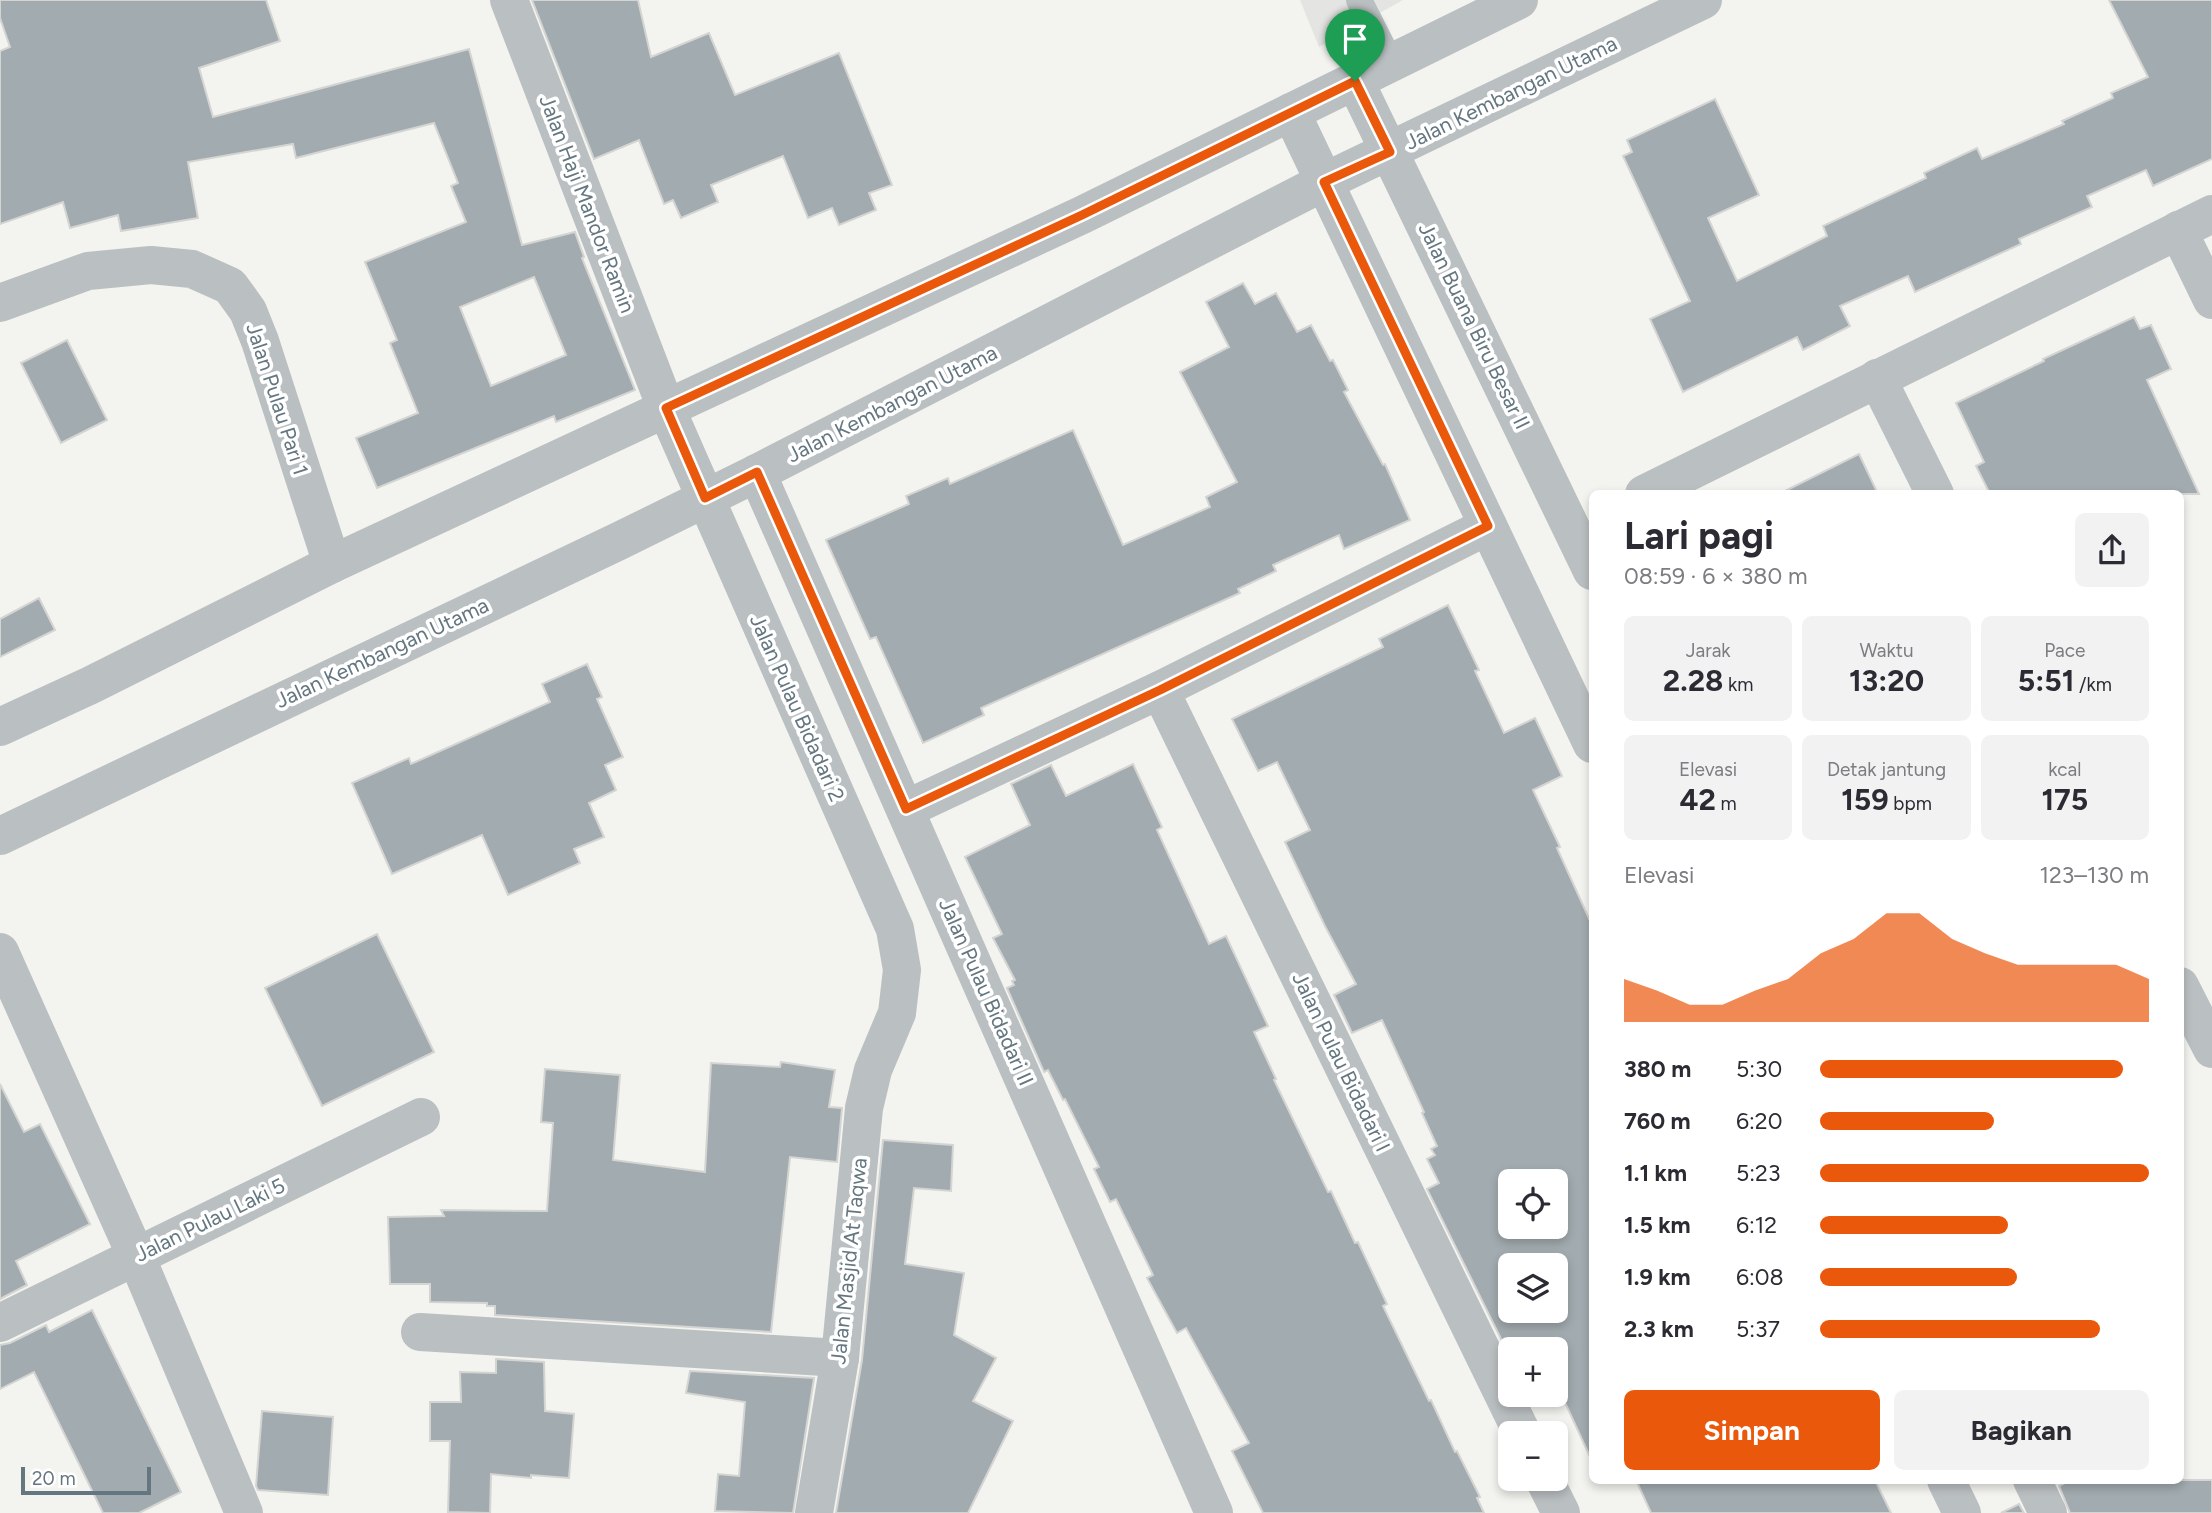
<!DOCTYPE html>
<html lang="id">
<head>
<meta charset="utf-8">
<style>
	:root { --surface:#fff; --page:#f2f2f3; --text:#2b2b33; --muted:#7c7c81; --accent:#ea580c }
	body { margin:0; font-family:Figtree,sans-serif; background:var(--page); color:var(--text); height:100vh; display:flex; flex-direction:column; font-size:26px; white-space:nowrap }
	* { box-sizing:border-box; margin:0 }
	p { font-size:23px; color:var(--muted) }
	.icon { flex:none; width:38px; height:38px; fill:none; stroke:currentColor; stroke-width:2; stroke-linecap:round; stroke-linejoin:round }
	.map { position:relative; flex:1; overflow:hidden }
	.details { position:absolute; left:1589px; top:490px; width:595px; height:994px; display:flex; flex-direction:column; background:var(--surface); border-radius:10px; box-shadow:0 4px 10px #0003 }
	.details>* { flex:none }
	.controls { position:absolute; left:1498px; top:1169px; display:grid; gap:14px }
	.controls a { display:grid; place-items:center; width:70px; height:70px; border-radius:10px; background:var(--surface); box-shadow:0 4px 10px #0003; font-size:35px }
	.scale { position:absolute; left:21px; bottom:18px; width:130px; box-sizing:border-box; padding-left:7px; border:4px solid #64767f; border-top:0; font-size:19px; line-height:24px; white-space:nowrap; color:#64767f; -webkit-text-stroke:5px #fff; paint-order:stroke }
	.pin { position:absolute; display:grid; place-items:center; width:60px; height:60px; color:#fff; margin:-72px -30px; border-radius:50% 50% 50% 0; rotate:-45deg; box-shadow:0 0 7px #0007 }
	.pin .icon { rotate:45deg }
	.round { display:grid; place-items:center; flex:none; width:74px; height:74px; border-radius:10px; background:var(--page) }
	.headline { display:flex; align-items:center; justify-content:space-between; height:119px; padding:0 35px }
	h1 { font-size:38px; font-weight:700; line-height:52px }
	.figures { display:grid; grid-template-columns:repeat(3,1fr); gap:10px; height:119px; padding:7px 35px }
	.figures div { display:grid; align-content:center; border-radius:10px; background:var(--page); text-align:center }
	.figures b { font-size:30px; font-weight:700 }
	.figures small { font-size:19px; font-weight:400 }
	.figures p { font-size:19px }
	.chart { height:196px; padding:14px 35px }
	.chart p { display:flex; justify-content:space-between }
	.chart svg { width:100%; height:126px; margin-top:7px; fill:var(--accent); opacity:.7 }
	.cta { display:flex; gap:14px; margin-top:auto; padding:14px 35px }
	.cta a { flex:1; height:80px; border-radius:10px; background:var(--accent); color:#fff; font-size:28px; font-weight:700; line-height:80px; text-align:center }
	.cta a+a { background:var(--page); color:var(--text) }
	ul { padding:0 35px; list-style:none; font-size:23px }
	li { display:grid; grid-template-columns:112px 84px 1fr; align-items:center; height:52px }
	li i { height:18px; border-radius:9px; background:var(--accent) }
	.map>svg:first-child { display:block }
	.built { fill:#e4e4e3 }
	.building { fill:#a2abaf; stroke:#d4d4d2; stroke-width:2; fill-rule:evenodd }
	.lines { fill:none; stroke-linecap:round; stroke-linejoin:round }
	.lane { stroke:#babfc1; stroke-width:26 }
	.street { stroke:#babfc1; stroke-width:38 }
	.route-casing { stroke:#fff; stroke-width:14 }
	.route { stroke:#ea580c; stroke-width:9 }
	.labels { text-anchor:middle; stroke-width:7; stroke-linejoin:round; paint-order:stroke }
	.street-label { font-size:21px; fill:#64767f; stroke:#fff }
</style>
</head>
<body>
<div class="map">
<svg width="2212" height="1513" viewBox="0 0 2212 1513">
	<rect width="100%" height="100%" fill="#f3f3ef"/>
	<!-- built -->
	<polygon class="built" points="1300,0 1403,0 1319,47"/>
	<!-- building -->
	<g class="building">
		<path d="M 0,0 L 266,0 L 280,41 L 199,68 L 213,117 L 469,49 L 522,245 L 575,232 L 584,257 L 582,258 L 635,390 L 556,422 L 554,416 L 377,488 L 356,438 L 418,413 L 390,343 L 397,340 L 365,262 L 466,222 L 451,186 L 458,183 L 434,123 L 296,158 L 293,144 L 188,162 L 198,218 L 121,231 L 118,215 L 70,228 L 63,202 L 0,224 L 0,51 L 10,47 L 0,18 ZM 534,277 L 566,355 L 491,386 L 460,307 Z"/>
		<polygon points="532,0 638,0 651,57 709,33 735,95 839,53 892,185 869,193 876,210 839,225 832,208 808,218 783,156 711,185 718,202 681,218 673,200 664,204 639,140 594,159"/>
		<polygon points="2109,0 2212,0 2212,159 2153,186 2146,170 2087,196 2092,207 2019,239 2021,244 1915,292 1908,276 1840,306 1850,326 1803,350 1797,337 1683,392 1650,319 1690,301 1623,156 1632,152 1627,140 1715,99 1759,195 1708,218 1737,281 1827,236 1823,226 1926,178 1924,173 1977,148 1982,159 2064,124 2062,121 2113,98 2111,93 2148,77"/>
		<polygon points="1243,283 1255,304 1276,293 1297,332 1311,325 1330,361 1333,360 1348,390 1344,392 1383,465 1385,464 1410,520 1344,549 1339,535 1273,565 1276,571 1238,589 1240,593 981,708 984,715 923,743 876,637 870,639 826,540 909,504 906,496 948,478 950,484 1073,430 1123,545 1210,507 1206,497 1237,482 1180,372 1229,347 1206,302"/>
		<polygon points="2134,317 2140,329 2151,325 2171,369 2147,380 2199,494 1990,494 1976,466 1984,462 1956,403 2044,361 2043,359"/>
		<polygon points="67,340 107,420 61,443 21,363"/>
		<polygon points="1859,454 1878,494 1779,494"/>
		<polygon points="39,598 55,630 0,657 0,619"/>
		<path d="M 1448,605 L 1479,670 L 1475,671 L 1504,733 L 1535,718 L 1562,776 L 1533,790 L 1560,847 L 1557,848 L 1592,925 L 1592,1461 L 1556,1383 L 1556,1349 L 1506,1349 L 1427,1189 L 1439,1183 L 1427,1159 L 1435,1155 L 1431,1149 L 1437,1146 L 1422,1113 L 1424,1112 L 1382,1020 L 1352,1033 L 1334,995 L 1356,984 L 1325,926 L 1285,842 L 1310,830 L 1277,762 L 1258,771 L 1232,719 L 1383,647 L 1379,639 ZM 1510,1181 L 1556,1181 L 1556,1227 L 1510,1227 ZM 1510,1265 L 1556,1265 L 1556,1311 L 1510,1311 Z"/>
		<polygon points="587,664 602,697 597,699 623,757 605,765 616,790 589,803 604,837 574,849 580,863 508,895 482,835 392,874 352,783 409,758 411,764 550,702 542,684"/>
		<polygon points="1133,764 1162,827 1157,830 1209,944 1226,936 1268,1026 1254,1032 1276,1079 1274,1080 1328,1192 1331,1191 1355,1243 1358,1242 1387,1304 1383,1306 1429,1401 1431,1400 1455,1452 1457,1451 1480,1497 1477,1498 1484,1513 1263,1513 1232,1451 1249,1443 1186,1328 1177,1333 1147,1278 1153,1275 1116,1199 1110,1202 1094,1169 1099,1167 1065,1099 1063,1100 1048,1070 1044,1072 1007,988 1014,985 1012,981 1015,980 993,938 1002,934 965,857 1030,825 1011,784 1051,765 1066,796"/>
		<polygon points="377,934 434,1052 322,1106 265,988"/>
		<polygon points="781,1062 835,1070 829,1107 842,1108 837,1162 790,1157 771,1332 495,1315 495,1306 487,1306 487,1303 430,1302 430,1284 390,1284 388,1217 444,1216 441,1210 547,1211 553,1123 541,1122 545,1069 620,1075 613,1160 705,1172 711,1063 780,1067"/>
		<polygon points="0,1084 24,1132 40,1124 90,1224 16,1261 27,1285 0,1299"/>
		<polygon points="883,1140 953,1145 951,1191 914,1188 905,1264 964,1273 954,1335 996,1358 973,1401 1013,1421 968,1513 836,1513 862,1360"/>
		<polygon points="92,1310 181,1492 139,1513 103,1513 34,1372 0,1389 0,1345 10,1343 46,1325 49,1332"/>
		<polygon points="496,1359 544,1362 545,1411 574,1414 569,1478 531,1475 531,1478 491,1474 490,1513 448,1512 450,1441 430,1441 430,1402 461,1402 460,1372 496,1373"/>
		<polygon points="690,1371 814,1378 793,1513 715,1511 718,1474 739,1476 745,1402 686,1393"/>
		<polygon points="262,1411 333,1417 328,1495 258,1490 256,1486"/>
		<polygon points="1636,1480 1875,1480 1891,1513 1651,1513"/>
		<polygon points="2070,1480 2212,1480 2212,1513 2070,1513 2059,1486"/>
		<polygon points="2019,1504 2024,1513 2001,1513"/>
	</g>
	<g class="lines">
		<!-- lane -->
		<polyline class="lane" points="1359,0 1391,63"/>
		<!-- street -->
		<g class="street">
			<polyline points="509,0 666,408 895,929 902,970 897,1013 873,1070 864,1108 840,1358 814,1513"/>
			<polyline points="1355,81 1592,571"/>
			<polyline points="1291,112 1592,744"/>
			<polyline points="2178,230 2212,300"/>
			<polyline points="0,303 88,271 151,265 192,269 230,286 248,311 260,341 332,564"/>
			<polyline points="1877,378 1935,494"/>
			<polyline points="757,473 1214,1513"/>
			<polyline points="1644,494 2212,214"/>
			<polyline points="1160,690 1522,1433"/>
			<polyline points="0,727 91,685 332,564 1082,215 1519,0"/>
			<polyline points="906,809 1160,690 1488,526"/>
			<polyline points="0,836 619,541 757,473 1324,182 1703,0"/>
			<polyline points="0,952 136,1256 244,1513"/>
			<polyline points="2180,986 2212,1049"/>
			<polyline points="0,1323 421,1117"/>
			<polyline points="420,1332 840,1358"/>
			<polyline points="1544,1479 1561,1513"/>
			<polyline points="1946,1480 1962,1513"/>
			<polyline points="2032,1480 2048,1513"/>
		</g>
	</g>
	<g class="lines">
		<!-- route casing -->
		<g class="route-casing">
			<polygon id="route" points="1355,81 1390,152 1324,182 1488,526 1160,690 906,809 757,472 705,498 666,408 1082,215"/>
		</g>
		<!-- route -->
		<use href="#route" class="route"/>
	</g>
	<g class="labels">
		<!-- street labels -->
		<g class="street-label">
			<text transform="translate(1511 93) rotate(-26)" y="7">Jalan Kembangan Utama</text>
			<text transform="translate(587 204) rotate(69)" y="7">Jalan Haji Mandor Ramin</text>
			<text transform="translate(1474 326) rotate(64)" y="7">Jalan Buana Biru Besar II</text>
			<text transform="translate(277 399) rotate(72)" y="7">Jalan Pulau Pari 1</text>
			<text transform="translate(892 404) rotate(-27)" y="7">Jalan Kembangan Utama</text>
			<text transform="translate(382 653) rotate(-25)" y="7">Jalan Kembangan Utama</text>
			<text transform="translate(797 708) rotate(66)" y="7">Jalan Pulau Bidadari 2</text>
			<text transform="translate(986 992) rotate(66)" y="7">Jalan Pulau Bidadari II</text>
			<text transform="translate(1341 1062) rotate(64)" y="7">Jalan Pulau Bidadari I</text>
			<text transform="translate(210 1220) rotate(-26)" y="7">Jalan Pulau Laki 5</text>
			<text transform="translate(849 1261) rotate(-84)" y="7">Jalan Masjid At Taqwa</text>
		</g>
	</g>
</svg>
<div class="controls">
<a><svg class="icon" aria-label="locate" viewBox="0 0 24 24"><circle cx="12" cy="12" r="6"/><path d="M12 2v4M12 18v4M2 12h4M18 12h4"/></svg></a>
<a><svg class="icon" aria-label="layers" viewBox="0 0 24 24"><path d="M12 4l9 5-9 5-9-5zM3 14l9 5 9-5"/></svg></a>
<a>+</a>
<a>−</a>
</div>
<div class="scale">20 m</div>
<div class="pin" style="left:1355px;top:81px;background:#1e9e55"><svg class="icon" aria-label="arrive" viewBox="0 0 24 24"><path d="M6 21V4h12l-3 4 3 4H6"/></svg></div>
<section class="details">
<div class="headline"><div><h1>Lari pagi</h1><p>08:59 · 6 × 380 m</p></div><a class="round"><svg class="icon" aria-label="share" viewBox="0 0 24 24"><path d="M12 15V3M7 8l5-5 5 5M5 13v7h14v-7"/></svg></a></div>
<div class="figures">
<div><p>Jarak</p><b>2.28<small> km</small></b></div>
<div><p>Waktu</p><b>13:20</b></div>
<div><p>Pace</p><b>5:51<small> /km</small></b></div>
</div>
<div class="figures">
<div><p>Elevasi</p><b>42<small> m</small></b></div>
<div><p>Detak jantung</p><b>159<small> bpm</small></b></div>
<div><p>kcal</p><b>175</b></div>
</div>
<div class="chart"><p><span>Elevasi</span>123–130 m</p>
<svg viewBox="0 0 160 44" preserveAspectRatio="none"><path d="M0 44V29L10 33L20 38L30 38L40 33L50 29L60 20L70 15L80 6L90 6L100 15L110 20L120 24L130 24L140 24L150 24L160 29V44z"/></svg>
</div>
<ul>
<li><b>380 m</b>5:30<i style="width:92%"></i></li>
<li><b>760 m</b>6:20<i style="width:53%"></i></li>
<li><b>1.1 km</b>5:23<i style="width:100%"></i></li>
<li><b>1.5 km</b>6:12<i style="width:57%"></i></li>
<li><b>1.9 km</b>6:08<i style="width:60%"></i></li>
<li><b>2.3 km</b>5:37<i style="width:85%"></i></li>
</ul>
<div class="cta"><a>Simpan</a><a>Bagikan</a></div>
</section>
</div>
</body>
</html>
